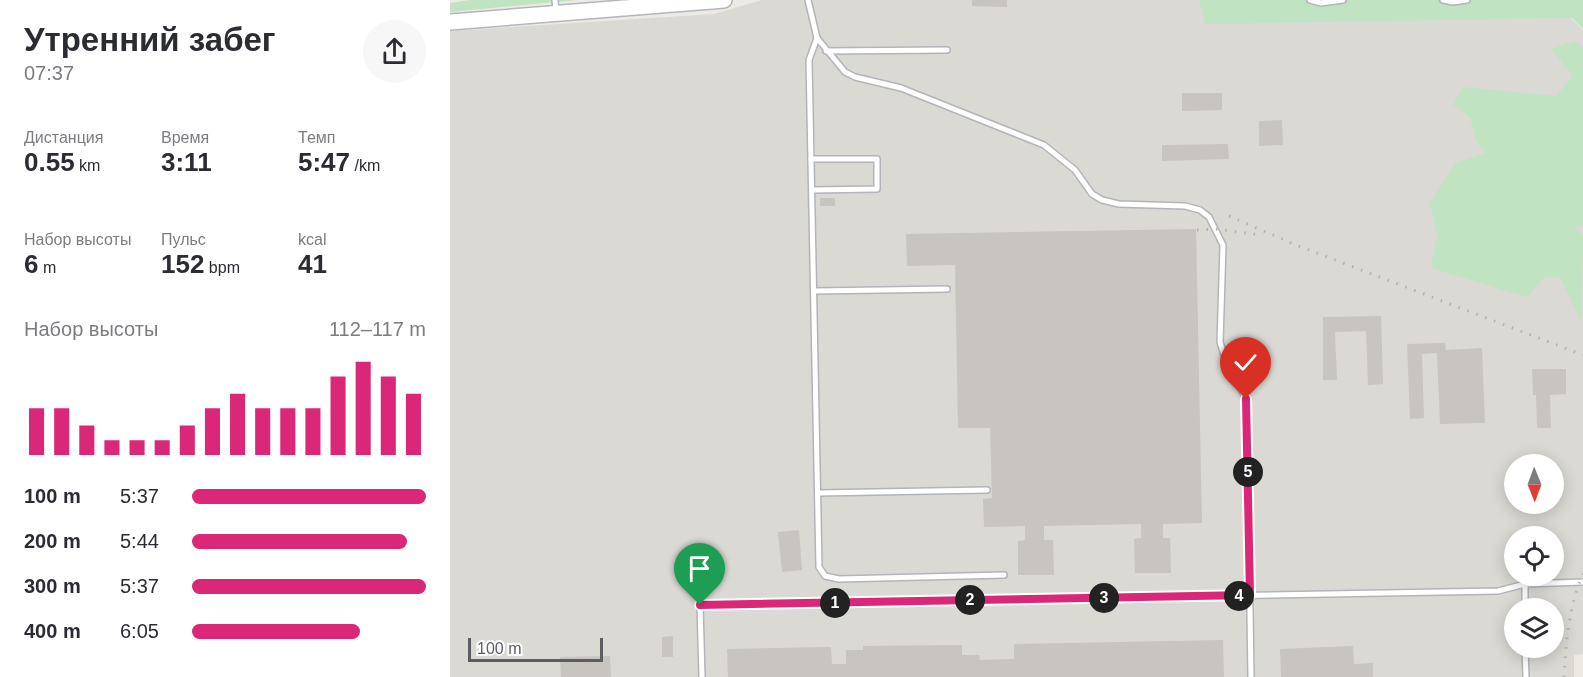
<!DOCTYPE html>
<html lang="ru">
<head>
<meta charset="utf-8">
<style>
	:root { --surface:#fff; --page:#f7f7f7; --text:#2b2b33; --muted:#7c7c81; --accent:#db2777 }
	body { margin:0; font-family:Arial,sans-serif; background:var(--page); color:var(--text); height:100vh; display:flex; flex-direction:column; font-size:22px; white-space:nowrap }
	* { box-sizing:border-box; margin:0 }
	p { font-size:20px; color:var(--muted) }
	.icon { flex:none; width:33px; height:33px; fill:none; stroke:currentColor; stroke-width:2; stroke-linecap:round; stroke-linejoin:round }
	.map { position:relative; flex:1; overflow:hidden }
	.side { display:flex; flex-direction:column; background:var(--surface); width:450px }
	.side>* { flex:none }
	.needle { width:39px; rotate:179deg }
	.controls { position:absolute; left:1054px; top:454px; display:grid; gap:12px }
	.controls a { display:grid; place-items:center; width:60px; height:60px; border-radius:50%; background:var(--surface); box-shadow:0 3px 15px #0003; font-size:30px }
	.scale { position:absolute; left:18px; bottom:15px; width:135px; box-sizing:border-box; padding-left:6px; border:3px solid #5a5d62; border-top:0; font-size:16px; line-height:21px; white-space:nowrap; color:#5a5d62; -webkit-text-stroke:4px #fff; paint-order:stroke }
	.pin { position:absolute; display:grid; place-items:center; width:51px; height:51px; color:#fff; margin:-62px -26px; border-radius:50% 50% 50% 0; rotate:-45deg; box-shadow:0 0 6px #0007 }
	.pin .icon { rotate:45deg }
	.km { position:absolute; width:30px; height:30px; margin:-15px; border-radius:50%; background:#222; color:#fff; font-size:16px; line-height:30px; text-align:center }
	.round { display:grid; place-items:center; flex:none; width:63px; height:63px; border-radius:32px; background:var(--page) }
	.head { display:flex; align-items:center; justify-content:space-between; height:102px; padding:0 24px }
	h1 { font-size:33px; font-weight:700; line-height:45px }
	.figures { display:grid; grid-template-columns:repeat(3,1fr); gap:9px; height:102px; padding:6px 24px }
	.figures div { display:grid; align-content:center }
	.figures b { font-size:26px; font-weight:700 }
	.figures small { font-size:16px; font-weight:400 }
	.figures p { font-size:16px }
	.chart { height:168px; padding:12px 24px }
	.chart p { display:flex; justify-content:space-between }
	.chart svg { width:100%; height:108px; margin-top:6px; stroke:var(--accent); stroke-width:6 }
	ul { padding:0 24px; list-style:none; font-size:20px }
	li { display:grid; grid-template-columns:96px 72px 1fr; align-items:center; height:45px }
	li i { height:15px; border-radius:8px; background:var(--accent) }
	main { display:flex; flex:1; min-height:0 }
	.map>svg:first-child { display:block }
	.industrial { fill:#dbd9d4; fill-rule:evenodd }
	.green { fill:#c0e3c1 }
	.building { fill:#c8c4bf }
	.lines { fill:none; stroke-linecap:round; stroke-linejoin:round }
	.service-casing { stroke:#b3b4b9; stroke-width:8 }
	.secondary-casing { stroke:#b4b6bc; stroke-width:18 }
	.service { stroke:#fff; stroke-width:5 }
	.secondary { stroke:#fff; stroke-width:15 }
	.rail { stroke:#b1b1b2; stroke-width:3; stroke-dasharray:1.5 8; stroke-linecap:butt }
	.route-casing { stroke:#fff; stroke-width:12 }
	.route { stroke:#db2777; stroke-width:8 }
</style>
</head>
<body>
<main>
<section class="side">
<div class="head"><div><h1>Утренний забег</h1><p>07:37</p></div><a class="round"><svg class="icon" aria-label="share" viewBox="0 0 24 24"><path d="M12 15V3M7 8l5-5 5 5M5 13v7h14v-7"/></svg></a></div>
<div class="figures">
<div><p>Дистанция</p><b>0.55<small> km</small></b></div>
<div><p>Время</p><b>3:11</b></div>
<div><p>Темп</p><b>5:47<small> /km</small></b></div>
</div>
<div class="figures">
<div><p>Набор высоты</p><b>6<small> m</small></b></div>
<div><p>Пульс</p><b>152<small> bpm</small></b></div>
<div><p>kcal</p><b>41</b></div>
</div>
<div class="chart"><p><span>Набор высоты</span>112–117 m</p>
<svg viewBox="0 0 160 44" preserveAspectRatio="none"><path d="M5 44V25M15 44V25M25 44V32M35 44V38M45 44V38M55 44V38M65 44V32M75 44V25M85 44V19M95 44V25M105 44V25M115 44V25M125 44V12M135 44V6M145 44V12M155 44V19"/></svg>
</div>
<ul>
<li><b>100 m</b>5:37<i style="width:100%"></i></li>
<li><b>200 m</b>5:44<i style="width:92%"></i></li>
<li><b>300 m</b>5:37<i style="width:100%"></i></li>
<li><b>400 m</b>6:05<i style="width:72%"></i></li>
</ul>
</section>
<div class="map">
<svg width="1133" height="677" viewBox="0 0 1133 677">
	<rect width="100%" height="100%" fill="#eceae2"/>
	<!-- industrial -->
	<path class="industrial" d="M 312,0 L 749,0 L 755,22 L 1121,18 L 1133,30 L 1133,654 L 1124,655 L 1124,677 L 0,677 L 0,31 L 264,14 ZM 1065,465 L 1104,465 L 1104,504 L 1065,504 ZM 1065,537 L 1104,537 L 1104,576 L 1065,576 ZM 1065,609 L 1104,609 L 1104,648 L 1065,648 Z"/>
	<!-- green -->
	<g class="green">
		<polygon points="20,0 126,0 0,12 0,3"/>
		<polygon points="749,0 1133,0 1133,29 1122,18 755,24"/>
		<polygon points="1126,41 1133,48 1133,226 1123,227 1133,235 1132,323 1110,277 1094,277 1077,297 981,268 987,235 980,203 1005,163 1036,153 1026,142 1020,117 1003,105 1013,87 1106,96 1123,75 1101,49"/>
	</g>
	<!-- building -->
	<g class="building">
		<polygon points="522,0 557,0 557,7 522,6"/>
		<polygon points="732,93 772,93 772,110 732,111"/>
		<polygon points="832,120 833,145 809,146 809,121"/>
		<polygon points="778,144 779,159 712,161 712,145"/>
		<rect x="370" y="198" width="15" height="8"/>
		<polygon points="746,229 752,523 713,524 713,538 720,538 721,573 685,573 684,539 691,538 691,524 594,526 594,540 603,540 604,575 568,575 568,541 575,540 575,526 534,527 533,499 542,498 540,428 508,428 505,265 457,266 456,234"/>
		<polygon points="931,316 933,384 918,385 916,331 885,332 887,380 873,380 873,317"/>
		<polygon points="995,343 996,350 1032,348 1035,423 990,424 987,353 972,354 974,418 960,419 957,344"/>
		<polygon points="1082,369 1116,369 1116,394 1100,395 1101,428 1087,428 1086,395 1083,395"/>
		<polygon points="349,530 352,570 332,572 328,532"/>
		<polygon points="223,636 223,657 212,657 212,637"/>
		<polygon points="773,640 774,677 278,677 277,649 381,647 382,664 396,664 396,650 413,650 413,646 512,645 512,655 529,655 530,660 564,659 564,644"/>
		<polygon points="903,646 904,664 923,663 923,677 831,677 830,649"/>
		<polygon points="160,656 161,677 111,677 110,657"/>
	</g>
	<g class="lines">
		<!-- service casing -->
		<g class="service-casing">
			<g id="service">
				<polyline points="105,0 106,13"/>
				<polyline points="358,0 367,38 395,72 405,77 451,88 594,145 625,170 642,194 652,200 669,204 735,206 750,210 759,217 773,245 770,342 775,358 796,399 797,409 801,677"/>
				<polyline points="860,0 871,3 893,0"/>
				<polyline points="993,0 1003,2 1017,0"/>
				<polyline points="367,38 359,60 369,567 375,576 389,579 554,575"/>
				<polyline points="376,51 497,50"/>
				<polyline points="361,159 427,159 427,189 362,190"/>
				<polyline points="365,291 497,289"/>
				<polyline points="368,493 537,490"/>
				<polyline points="1075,584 1075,609"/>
				<polyline points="1075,648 1076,677"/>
				<polyline points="252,677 250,605 1048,591 1075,584 1133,582"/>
			</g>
		</g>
		<!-- secondary casing -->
		<g class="secondary-casing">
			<polyline id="secondary" points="0,22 274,0"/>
		</g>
		<!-- service -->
		<use href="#service" class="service"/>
		<!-- secondary -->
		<use href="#secondary" class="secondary"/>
		<!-- rail -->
		<g class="rail">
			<polyline points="779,216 846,245 1133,355"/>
			<polyline points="747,230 766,229 811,235"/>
			<path d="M 1114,677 C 1116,641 1119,607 1133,573"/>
		</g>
	</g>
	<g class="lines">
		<!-- route casing -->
		<g class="route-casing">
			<polyline id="route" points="250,605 800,595 796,399"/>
		</g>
		<!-- route -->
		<use href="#route" class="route"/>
	</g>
</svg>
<div class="controls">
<a><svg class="needle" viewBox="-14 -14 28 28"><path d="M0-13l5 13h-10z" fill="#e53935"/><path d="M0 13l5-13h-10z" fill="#7c7c81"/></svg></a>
<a><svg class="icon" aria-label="locate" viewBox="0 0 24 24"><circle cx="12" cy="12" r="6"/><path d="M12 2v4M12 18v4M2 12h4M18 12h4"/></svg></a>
<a><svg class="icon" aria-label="layers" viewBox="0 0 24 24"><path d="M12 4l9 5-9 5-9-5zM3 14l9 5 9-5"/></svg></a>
</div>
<div class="scale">100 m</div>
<div class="pin" style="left:250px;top:605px;background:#1e9e55"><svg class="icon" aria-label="arrive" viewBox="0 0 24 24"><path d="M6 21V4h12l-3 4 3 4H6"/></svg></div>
<div class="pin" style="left:796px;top:399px;background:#d93025"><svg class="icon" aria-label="check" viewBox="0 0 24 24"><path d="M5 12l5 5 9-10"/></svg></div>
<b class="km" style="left:385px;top:603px">1</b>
<b class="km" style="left:520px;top:600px">2</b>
<b class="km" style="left:654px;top:598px">3</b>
<b class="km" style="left:789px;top:596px">4</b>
<b class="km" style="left:798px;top:472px">5</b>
</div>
</main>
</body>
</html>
